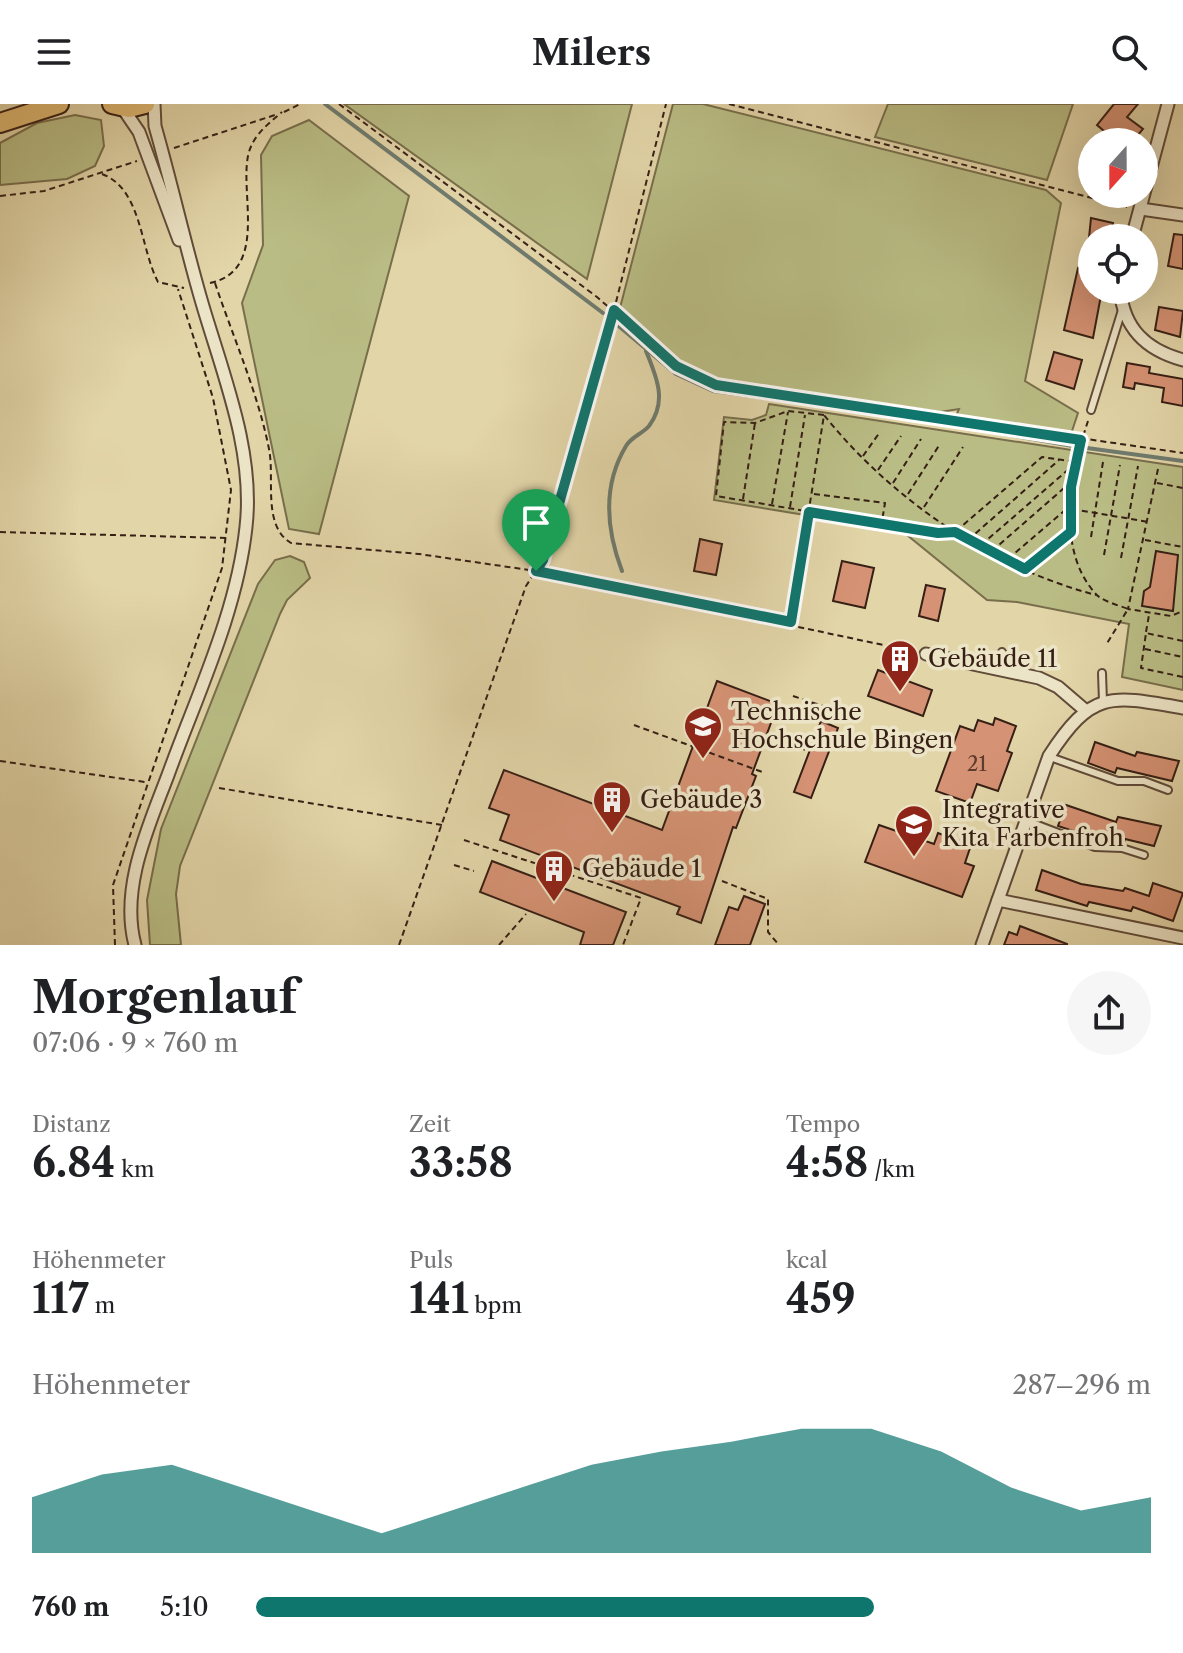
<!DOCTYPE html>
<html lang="de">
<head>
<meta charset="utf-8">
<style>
	:root { --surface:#fff; --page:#f6f6f6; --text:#202124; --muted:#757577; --accent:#0f766e }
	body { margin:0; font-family:"Libre Caslon Text",serif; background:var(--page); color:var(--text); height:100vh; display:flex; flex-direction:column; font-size:30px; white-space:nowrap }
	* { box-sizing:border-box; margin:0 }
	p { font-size:26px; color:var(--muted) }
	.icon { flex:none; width:44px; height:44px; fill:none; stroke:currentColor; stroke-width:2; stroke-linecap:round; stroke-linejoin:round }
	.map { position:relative; height:841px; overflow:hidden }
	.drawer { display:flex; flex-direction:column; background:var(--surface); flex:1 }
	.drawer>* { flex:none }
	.needle { width:52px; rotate:201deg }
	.fabs { position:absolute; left:1078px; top:24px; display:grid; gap:16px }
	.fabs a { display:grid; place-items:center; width:80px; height:80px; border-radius:50%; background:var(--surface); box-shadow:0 8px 32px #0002; font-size:40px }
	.pin { position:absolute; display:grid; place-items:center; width:68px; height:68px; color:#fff; margin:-82px -34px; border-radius:50% 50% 50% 0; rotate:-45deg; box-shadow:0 0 8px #0007 }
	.pin .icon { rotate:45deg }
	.round { display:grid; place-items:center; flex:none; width:84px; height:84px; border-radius:42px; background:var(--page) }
	.headline { display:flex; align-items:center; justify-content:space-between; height:136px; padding:0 32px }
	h1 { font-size:44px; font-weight:700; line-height:60px }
	.metrics { display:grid; grid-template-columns:repeat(3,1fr); gap:12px; height:136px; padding:8px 32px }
	.metrics div { display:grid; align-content:center }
	.metrics b { font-size:40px; font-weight:700 }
	.metrics small { font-size:22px; font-weight:400 }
	.metrics p { font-size:22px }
	.chart { height:224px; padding:16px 32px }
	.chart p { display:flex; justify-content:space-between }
	.chart svg { width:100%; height:144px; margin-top:8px; fill:var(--accent); opacity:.7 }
	ul { padding:0 32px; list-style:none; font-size:26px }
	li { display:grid; grid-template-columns:128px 96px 1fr; align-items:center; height:60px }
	li i { height:20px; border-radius:10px; background:var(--accent) }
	header { display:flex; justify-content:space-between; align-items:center; height:104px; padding:0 32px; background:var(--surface); font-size:36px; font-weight:700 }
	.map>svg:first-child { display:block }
	.green { fill:#b9bc84; stroke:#786e4c; stroke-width:2 }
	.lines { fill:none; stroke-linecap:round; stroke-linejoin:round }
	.stream { stroke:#6f7b6e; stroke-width:4 }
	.building { fill:#d59274; stroke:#361f15; stroke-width:2 }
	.service-casing { stroke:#614c3a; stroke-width:10 }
	.minor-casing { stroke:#614c3a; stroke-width:15 }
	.primary-casing { stroke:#361f15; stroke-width:22 }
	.path { stroke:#361f15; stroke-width:2; stroke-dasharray:6 4; stroke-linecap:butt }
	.service { stroke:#ece4c6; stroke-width:6 }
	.minor { stroke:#ece4c6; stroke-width:11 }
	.primary { stroke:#e1ba74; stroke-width:18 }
	.route-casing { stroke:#fff; stroke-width:16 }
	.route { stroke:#0f766e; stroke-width:10 }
	.labels { text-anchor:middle; stroke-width:7; stroke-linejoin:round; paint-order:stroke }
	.number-label { font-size:20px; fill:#5e3c2d }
	.poi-label { font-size:24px; fill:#361f15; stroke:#ece4c6; text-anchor:start }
</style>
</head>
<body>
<header><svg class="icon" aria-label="menu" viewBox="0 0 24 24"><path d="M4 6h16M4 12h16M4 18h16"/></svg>Milers<svg class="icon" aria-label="search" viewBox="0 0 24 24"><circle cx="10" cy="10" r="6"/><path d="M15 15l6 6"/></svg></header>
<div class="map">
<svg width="1183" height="841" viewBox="0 0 1183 841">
	<rect width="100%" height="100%" fill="#e2d5a8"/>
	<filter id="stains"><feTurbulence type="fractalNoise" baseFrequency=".0025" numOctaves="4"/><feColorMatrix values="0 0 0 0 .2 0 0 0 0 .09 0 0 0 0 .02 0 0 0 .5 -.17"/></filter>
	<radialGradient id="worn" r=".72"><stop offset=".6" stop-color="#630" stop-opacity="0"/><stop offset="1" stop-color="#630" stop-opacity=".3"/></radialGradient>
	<!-- green -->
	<g class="green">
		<polygon points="344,0 632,0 587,175"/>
		<polygon points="673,0 703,0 1046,86 1061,99 1025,277 1078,309 1071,330 956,312 959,305 940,308 708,274 683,262 620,204"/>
		<polygon points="888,0 1073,0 1047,76 875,33"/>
		<polygon points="75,11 101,16 104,42 95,62 67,75 0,81 0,39 37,19"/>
		<polygon points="309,16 409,92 319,430 289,425 242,199 263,141 261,51 272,32"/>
		<polygon points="769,300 1183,363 1183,586 1122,573 1129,520 1017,498 987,496 902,427 714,396 724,313 752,316 766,311"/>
		<polygon points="290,452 304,458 310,474 287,496 280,510 180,762 176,790 181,841 150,841 147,796 161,725 258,480 275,456"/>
	</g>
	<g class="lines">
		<!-- stream -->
		<g class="stream">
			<polyline points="325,0 603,209"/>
			<polyline points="615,219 676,270 713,287 894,311 1073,342"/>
			<polyline points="1087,344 1183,357"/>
			<path d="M 622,467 C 606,425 602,382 626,342 C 631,333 642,330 649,322 C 668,297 656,272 646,247"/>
		</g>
	</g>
	<!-- building -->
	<g class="building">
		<polygon points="1114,0 1138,0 1127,13 1143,25 1132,38 1117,38 1097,21"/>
		<polygon points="1091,114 1113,119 1109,134 1089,134"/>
		<polygon points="1174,130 1183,131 1183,165 1168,162"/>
		<polygon points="1078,164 1092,168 1092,186 1102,186 1093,234 1064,226"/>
		<polygon points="1159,203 1183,207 1180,233 1155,226"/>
		<polygon points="1054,248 1082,256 1074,285 1046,276"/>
		<polygon points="1127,259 1150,263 1149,269 1183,275 1183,302 1162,298 1164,284 1135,279 1134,285 1123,283"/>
		<polygon points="700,435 722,440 716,471 694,467"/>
		<polygon points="1156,447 1178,451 1173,507 1142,502 1144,487 1150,483"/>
		<polygon points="842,457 874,464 865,504 833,497"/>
		<polygon points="926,481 945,485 938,517 919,512"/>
		<polygon points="878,566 932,586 923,612 868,592"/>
		<polygon points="717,577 778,600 752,670 756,672 736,724 733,723 701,819 677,810 680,803 500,736 509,711 489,704 504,666 662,726"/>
		<polygon points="995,614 1016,622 1007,647 1012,649 998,687 977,680 970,699 936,687 960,622 974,627 978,616 993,621"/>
		<polygon points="821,617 838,624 811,694 794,688"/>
		<polygon points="1095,638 1135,652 1137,648 1179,657 1172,677 1117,664 1115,669 1088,659"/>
		<polygon points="1066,701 1116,718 1118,713 1161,722 1154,742 1125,735 1124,738 1111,734 1110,737 1086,728 1085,731 1058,722"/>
		<polygon points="879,721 934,740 938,729 971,741 965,759 974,762 962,793 865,758"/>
		<polygon points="492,757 626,808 613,841 580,841 584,828 480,788"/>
		<polygon points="1042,766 1081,780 1123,787 1125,784 1149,792 1153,779 1183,789 1173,817 1133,803 1131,807 1089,798 1087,802 1036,786"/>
		<polygon points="744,792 765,800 750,841 715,841 729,803 738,806"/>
		<polygon points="1020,822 1067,840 1067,841 1004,841 1009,828 1017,831"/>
	</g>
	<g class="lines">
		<!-- service casing -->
		<g class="service-casing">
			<g id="service">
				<polyline points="1091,306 1122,206"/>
				<polyline points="999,564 1002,548"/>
				<polyline points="1102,569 1103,598"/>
				<polyline points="1050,653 1118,677 1144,677 1168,686"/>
				<polyline points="1027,717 1095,743 1122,744 1144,751"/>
			</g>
		</g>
		<!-- minor casing -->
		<g class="minor-casing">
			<g id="minor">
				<polyline points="122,3 139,28 179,136"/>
				<polyline points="1141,105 1183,111"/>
				<polyline points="1132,134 1168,0"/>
				<path d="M 1120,186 C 1124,225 1146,246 1183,256"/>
				<polyline points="926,550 1039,574 1058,583 1086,607"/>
				<polyline points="998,796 1183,834"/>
				<path d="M 135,841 C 120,784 148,724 168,671 C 197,591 237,508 246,423 C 255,345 221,266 200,192 C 184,136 171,78 155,22 L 154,0"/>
				<path d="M 982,841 L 1049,652 C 1092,586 1110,591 1183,604"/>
			</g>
		</g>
		<!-- primary casing -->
		<g class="primary-casing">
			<g id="primary">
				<polyline points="112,0 129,4 145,0"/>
				<polyline points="0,19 59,0"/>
			</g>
		</g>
		<!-- path -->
		<g class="path">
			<polyline points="339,0 597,193 676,262 691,272 727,283 1183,349"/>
			<polyline points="729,0 1127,103"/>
			<polyline points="284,8 300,0"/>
			<polyline points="174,44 278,10"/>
			<path d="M 102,70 C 142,85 140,144 158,178 L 184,184"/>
			<polyline points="0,92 44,87 137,57"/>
			<path d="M 210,179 C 268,167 240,91 248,52 C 252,32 267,21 282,8"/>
			<path d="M 215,179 C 233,233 258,289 269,345 C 275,374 262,422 291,439 L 419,450 L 536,467 L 916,548"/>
			<polyline points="824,311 788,307 755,319 724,318 716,392 938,429 955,428 1042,353 1077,358 980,442"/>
			<path d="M 1088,317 C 1071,368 1055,444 1095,489 C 1101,497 1118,501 1128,505 L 1106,541"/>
			<polyline points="863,352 880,328"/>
			<polyline points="1158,365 1128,505 1171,512 1183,507"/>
			<polyline points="878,366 901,332"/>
			<polyline points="893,379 921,335"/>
			<polyline points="1157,379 1183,384"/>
			<polyline points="814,390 885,399 882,417"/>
			<polyline points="908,390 940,340"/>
			<polyline points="743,395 755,319"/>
			<polyline points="772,400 788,308"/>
			<polyline points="790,403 805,311"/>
			<polyline points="924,403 963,343"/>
			<polyline points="1072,405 1149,418"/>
			<polyline points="0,428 226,434"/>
			<polyline points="1091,433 1103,358"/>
			<polyline points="968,436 1059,356"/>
			<polyline points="1145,436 1183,443"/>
			<polyline points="992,447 1071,378"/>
			<polyline points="1104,451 1120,361"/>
			<polyline points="1121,454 1138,362"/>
			<polyline points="1008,455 1070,402"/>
			<polyline points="1025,465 1070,429"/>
			<path d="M 791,518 L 824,311 C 891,395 992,464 1096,491"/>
			<polyline points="1146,528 1149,511"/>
			<polyline points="1183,537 1146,529 1141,564 1183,573"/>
			<polyline points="1145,545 1183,553"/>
			<polyline points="793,592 859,614"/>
			<polyline points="634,621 765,669"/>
			<polyline points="790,640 808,647 820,615 811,598"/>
			<polyline points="0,657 145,678"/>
			<polyline points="219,684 442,721"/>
			<polyline points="464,736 641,794 623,841"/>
			<polyline points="454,761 474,767"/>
			<polyline points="722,777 768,795 768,828 779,841"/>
			<polyline points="115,841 113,781 222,464 231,386 213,294 178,185"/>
			<polyline points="399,841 526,482 543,456 614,206 666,0"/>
			<polyline points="499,841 526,810"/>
		</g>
		<!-- service -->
		<use href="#service" class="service"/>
		<!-- minor -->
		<use href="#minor" class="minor"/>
		<!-- primary -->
		<use href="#primary" class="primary"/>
	</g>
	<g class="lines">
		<!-- route casing -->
		<g class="route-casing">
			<polygon id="route" points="614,206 676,262 716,281 1081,336 1071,383 1071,428 1025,465 955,428 938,429 809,408 791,518 536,467 543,456"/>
		</g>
		<!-- route -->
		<use href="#route" class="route"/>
	</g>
	<!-- icons -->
	<defs>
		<g id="building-pin" transform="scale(2)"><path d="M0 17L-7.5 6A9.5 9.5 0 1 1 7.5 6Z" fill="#8f2418" stroke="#ece4c6"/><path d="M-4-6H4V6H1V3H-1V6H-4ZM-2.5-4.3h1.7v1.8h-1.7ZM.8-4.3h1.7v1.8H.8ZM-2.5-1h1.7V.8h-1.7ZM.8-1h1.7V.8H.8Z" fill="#fff"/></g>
		<g id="university-pin" transform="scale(2)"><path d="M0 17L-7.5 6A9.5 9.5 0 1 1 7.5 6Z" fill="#8f2418" stroke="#ece4c6"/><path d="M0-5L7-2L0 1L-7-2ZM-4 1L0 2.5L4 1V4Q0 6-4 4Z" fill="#fff"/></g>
		<g id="school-pin" transform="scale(2)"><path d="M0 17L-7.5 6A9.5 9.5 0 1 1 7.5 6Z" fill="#8f2418" stroke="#ece4c6"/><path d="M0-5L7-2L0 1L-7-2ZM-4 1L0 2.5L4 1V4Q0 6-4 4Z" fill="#fff"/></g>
	</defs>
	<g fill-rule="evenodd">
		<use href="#building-pin" x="900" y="555"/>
		<use href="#university-pin" x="703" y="622"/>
		<use href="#building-pin" x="612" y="696"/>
		<use href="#school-pin" x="914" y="720"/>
		<use href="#building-pin" x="554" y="765"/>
	</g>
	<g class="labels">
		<!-- number labels -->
		<g class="number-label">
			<text x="977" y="667">21</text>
		</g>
		<!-- poi labels -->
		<g class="poi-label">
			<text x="928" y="563">Gebäude 11</text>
			<text x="731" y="616">Technische<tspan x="731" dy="28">Hochschule Bingen</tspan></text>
			<text x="640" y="704">Gebäude 3</text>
			<text x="942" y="714">Integrative<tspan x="942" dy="28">Kita Farbenfroh</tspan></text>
			<text x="582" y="773">Gebäude 1</text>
		</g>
	</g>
	<rect width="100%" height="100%" filter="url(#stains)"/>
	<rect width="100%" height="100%" fill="url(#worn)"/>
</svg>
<div class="fabs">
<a><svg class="needle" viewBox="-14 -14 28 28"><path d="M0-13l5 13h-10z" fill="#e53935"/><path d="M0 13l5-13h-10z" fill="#757577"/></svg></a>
<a><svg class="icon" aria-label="locate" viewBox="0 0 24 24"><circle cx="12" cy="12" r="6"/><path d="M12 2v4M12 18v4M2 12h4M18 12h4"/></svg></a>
</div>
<div class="pin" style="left:536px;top:467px;background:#1e9e55"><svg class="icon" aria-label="arrive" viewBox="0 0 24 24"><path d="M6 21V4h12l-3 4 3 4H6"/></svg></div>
</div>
<section class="drawer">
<div class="headline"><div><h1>Morgenlauf</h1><p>07:06 · 9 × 760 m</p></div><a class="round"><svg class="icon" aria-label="share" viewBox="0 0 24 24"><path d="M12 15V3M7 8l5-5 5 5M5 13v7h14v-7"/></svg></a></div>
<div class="metrics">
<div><p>Distanz</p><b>6.84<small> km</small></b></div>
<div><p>Zeit</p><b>33:58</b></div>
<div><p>Tempo</p><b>4:58<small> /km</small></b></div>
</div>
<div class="metrics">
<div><p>Höhenmeter</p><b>117<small> m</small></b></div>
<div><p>Puls</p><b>141<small> bpm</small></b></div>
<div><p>kcal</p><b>459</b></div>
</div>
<div class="chart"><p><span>Höhenmeter</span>287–296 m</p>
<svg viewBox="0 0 160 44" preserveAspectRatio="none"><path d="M0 44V27L10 20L20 17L30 24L40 31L50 38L60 31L70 24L80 17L90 13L100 10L110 6L120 6L130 13L140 24L150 31L160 27V44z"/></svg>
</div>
<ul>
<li><b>760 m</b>5:10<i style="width:69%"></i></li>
</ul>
</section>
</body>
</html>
